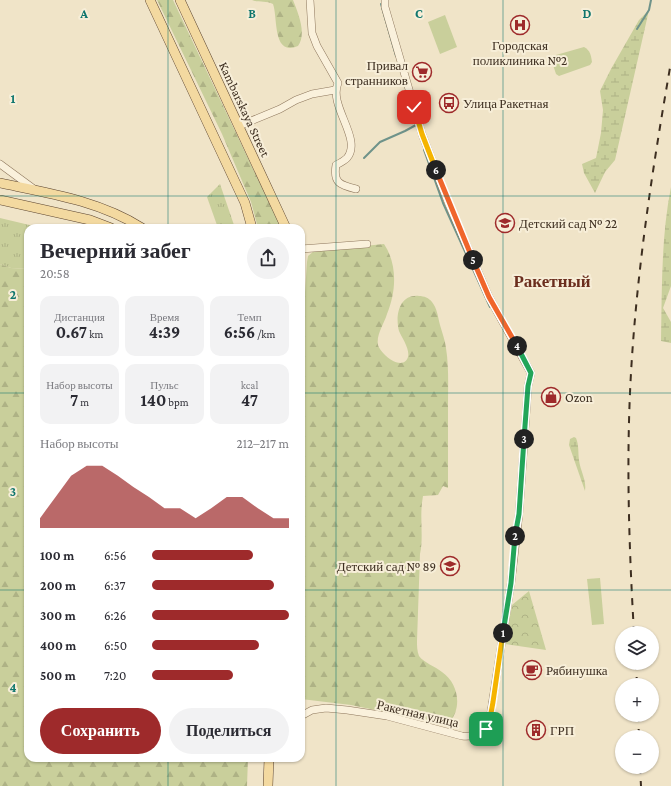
<!DOCTYPE html>
<html lang="ru">
<head>
<meta charset="utf-8">
<style>
	:root { --surface:#fff; --page:#f2f2f3; --text:#2b2b33; --muted:#7c7c81; --accent:#9e2a2b }
	body { margin:0; font-family:"Crimson Pro",serif; background:var(--page); color:var(--text); height:100vh; display:flex; flex-direction:column; font-size:15px; white-space:nowrap }
	* { box-sizing:border-box; margin:0 }
	p { font-size:13px; color:var(--muted) }
	.icon { flex:none; width:22px; height:22px; fill:none; stroke:currentColor; stroke-width:2; stroke-linecap:round; stroke-linejoin:round }
	.map { position:relative; flex:1; overflow:hidden }
	.drawer { position:absolute; left:24px; top:224px; width:281px; height:538px; display:flex; flex-direction:column; background:var(--surface); border-radius:12px; box-shadow:0 1px 3px #0004 }
	.drawer>* { flex:none }
	.fabs { position:absolute; left:615px; top:626px; display:grid; gap:8px }
	.fabs a { display:grid; place-items:center; width:44px; height:44px; border-radius:50%; background:var(--surface); box-shadow:0 1px 3px #0004; font-size:20px }
	.pin { position:absolute; display:grid; place-items:center; width:34px; height:34px; color:#fff; margin:-17px; border-radius:8px; box-shadow:0 2px 6px #0006 }
	.km { position:absolute; width:20px; height:20px; margin:-10px; border-radius:50%; background:#222; color:#fff; font-size:11px; line-height:20px; text-align:center }
	.round { display:grid; place-items:center; flex:none; width:42px; height:42px; border-radius:21px; background:var(--page) }
	.overview { display:flex; align-items:center; justify-content:space-between; height:68px; padding:0 16px }
	h1 { font-size:22px; font-weight:700; line-height:30px }
	.metrics { display:grid; grid-template-columns:repeat(3,1fr); gap:6px; height:68px; padding:4px 16px }
	.metrics div { display:grid; align-content:center; border-radius:10px; background:var(--page); text-align:center }
	.metrics b { font-size:17px; font-weight:700 }
	.metrics small { font-size:11px; font-weight:400 }
	.metrics p { font-size:11px }
	.chart { height:112px; padding:8px 16px }
	.chart p { display:flex; justify-content:space-between }
	.chart svg { width:100%; height:72px; margin-top:4px; fill:var(--accent); opacity:.7 }
	.primary-button { display:flex; gap:8px; margin-top:auto; padding:8px 16px }
	.primary-button a { flex:1; height:46px; border-radius:24px; background:var(--accent); color:#fff; font-size:16px; font-weight:700; line-height:46px; text-align:center }
	.primary-button a+a { background:var(--page); color:var(--text) }
	ul { padding:0 16px; list-style:none; font-size:13px }
	li { display:grid; grid-template-columns:64px 48px 1fr; align-items:center; height:30px }
	li i { height:10px; border-radius:5px; background:var(--accent) }
	.map>svg:first-child { display:block }
	.grass { fill:url(#grass-tufts) }
	.forest { fill:url(#forest-firs) }
	.wetland { fill:url(#wetland-marsh) }
	.park { fill:url(#park-crowns) }
	.pitch { fill:#c9cf9b }
	.lines { fill:none; stroke-linecap:round; stroke-linejoin:round }
	.stream { stroke:#6f938a; stroke-width:2 }
	.minor-casing { stroke:#8d765c; stroke-width:8 }
	.major-casing { stroke:#5b4430; stroke-width:10 }
	.minor { stroke:#faf1dc; stroke-width:7 }
	.major { stroke:#f3d9a0; stroke-width:9 }
	.rail { stroke:#3d2e20; stroke-width:2; stroke-dasharray:7 7; stroke-linecap:butt }
	.split-1-casing { stroke:#fff; stroke-width:8 }
	.split-2-casing { stroke:#fff; stroke-width:8 }
	.split-3-casing { stroke:#fff; stroke-width:8 }
	.split-4-casing { stroke:#fff; stroke-width:8 }
	.split-5-casing { stroke:#fff; stroke-width:8 }
	.split-6-casing { stroke:#fff; stroke-width:8 }
	.split-7-casing { stroke:#fff; stroke-width:8 }
	.split-1 { stroke:#f5b400; stroke-width:5 }
	.split-2 { stroke:#22a559; stroke-width:5 }
	.split-3 { stroke:#22a559; stroke-width:5 }
	.split-4 { stroke:#22a559; stroke-width:5 }
	.split-5 { stroke:#f0652b; stroke-width:5 }
	.split-6 { stroke:#f0652b; stroke-width:5 }
	.split-7 { stroke:#f5b400; stroke-width:5 }
	.grid { fill:none; stroke:#0f766e; stroke-width:1; stroke-opacity:0.55 }
	.labels { text-anchor:middle; stroke-width:4; stroke-linejoin:round; paint-order:stroke }
	.poi-label { font-size:13px; fill:#3d2e20; stroke:#f7eed8; text-anchor:start }
	.street-label { font-size:13px; fill:#3d2e20; stroke:#f7eed8 }
	.district-label { font-size:17px; font-weight:bold; fill:#6b2e1e; stroke:#f7eed8 }
	.grid-label { font-size:13px; text-anchor:middle; font-weight:bold; fill:#0f766e; stroke:#f7eed8; stroke-width:4; stroke-linejoin:round; paint-order:stroke }
</style>
</head>
<body>
<div class="map">
<svg width="671" height="786" viewBox="0 0 671 786">
	<defs>
		<pattern id="grass-tufts" width="24" height="20" patternUnits="userSpaceOnUse"><rect width="24" height="20" fill="#c9cf9b"/><path d="M3 7l-1-3M5 7V3M7 7l1-3M15 17l-1-3M17 17v-4M19 17l1-3" fill="none" stroke="#aeb285"/></pattern>
		<pattern id="forest-firs" width="22" height="20" patternUnits="userSpaceOnUse"><rect width="22" height="20" fill="#c9cf9b"/><path d="M5 1l3.5 6h-7zM16 11l3.5 6h-7z" fill="#aeb285"/></pattern>
		<pattern id="wetland-marsh" width="20" height="14" patternUnits="userSpaceOnUse"><rect width="20" height="14" fill="#c9cf9b"/><path d="M1 5h8M5 5V1M11 12h8M15 12V8" fill="none" stroke="#aeb285"/></pattern>
		<pattern id="park-crowns" width="20" height="18" patternUnits="userSpaceOnUse"><rect width="20" height="18" fill="#c9cf9b"/><path d="M2 6a3 3 0 1 1 6 0M12 15a3 3 0 1 1 6 0" fill="none" stroke="#aeb285"/></pattern>
	</defs>
	<rect width="100%" height="100%" fill="#f0e4c8"/>
	<!-- grass -->
	<g class="grass">
		<polygon points="220,184 235,228 218,228 207,197"/>
		<polygon points="0,218 42,228 28,228 28,269 11,268 0,264"/>
	</g>
	<!-- forest -->
	<g class="forest">
		<polygon points="157,0 173,0 281,228 258,228 251,202 222,134"/>
		<path d="M 252,0 L 293,0 C 298,13 307,33 298,46 C 272,57 278,17 273,4 C 266,0 259,3 252,0 Z"/>
		<path d="M 384,244 C 398,265 396,292 387,314 C 384,324 376,335 378,345 C 381,355 403,372 408,357 C 410,349 402,338 399,331 C 395,316 399,294 419,296 C 424,296 429,298 432,302 C 437,308 438,317 440,325 C 442,332 445,340 446,348 C 449,367 448,387 448,406 C 448,433 448,460 448,488 L 443,486 L 438,495 L 423,496 C 419,516 424,536 420,554 L 417,641 C 417,646 417,651 419,656 C 424,663 435,666 442,672 C 458,683 463,707 449,723 L 444,724 L 351,705 L 301,699 L 301,353 L 307,262 L 308,256 L 314,251 Z"/>
		<polygon points="0,264 11,268 28,269 28,758 248,758 247,786 0,786"/>
	</g>
	<!-- wetland -->
	<g class="wetland">
		<polygon points="649,10 615,160 605,172 595,193 584,173 582,164 596,158 601,133 603,110 600,91 611,69 639,20"/>
		<path d="M 671,187 L 671,286 L 663,308 L 671,322 L 671,343 L 661,341 C 662,289 661,237 671,187 Z"/>
		<path d="M 574,437 L 576,438 C 579,445 578,452 579,460 C 580,470 587,481 585,491 L 569,445 L 570,439 Z"/>
	</g>
	<!-- park -->
	<polygon class="park" points="529,591 546,650 505,644 512,605"/>
	<!-- pitch -->
	<g class="pitch">
		<polygon points="445,15 457,47 440,54 428,22"/>
		<path d="M 584,47 C 590,50 591,55 592,62 L 590,65 L 559,76 L 556,74 L 551,59 L 556,55 Z"/>
		<polygon points="600,578 604,624 592,625 587,579"/>
	</g>
	<g class="lines">
		<!-- stream -->
		<g class="stream">
			<polyline points="381,4 396,56"/>
			<polyline points="637,29 649,10 651,0"/>
			<polyline points="424,150 443,203 490,307"/>
			<polyline points="364,158 380,142 405,131 416,125"/>
		</g>
		<!-- minor casing -->
		<g class="minor-casing">
			<g id="minor">
				<path d="M 310,0 L 312,33 L 317,46 L 338,83 C 328,106 363,139 347,158 C 344,161 340,163 336,165 C 333,183 340,185 356,189"/>
				<polyline points="239,126 280,109 296,100 312,94 335,90"/>
				<polyline points="0,164 34,189"/>
				<polyline points="301,249 367,244"/>
				<path d="M 301,716 L 312,710 L 326,708 L 347,710 L 387,716 L 462,736 C 473,737 483,734 489,724 L 511,583 L 519,514 L 528,386 L 531,373 L 489,297 L 448,202 L 422,134 L 385,7 L 385,0"/>
			</g>
		</g>
		<!-- major casing -->
		<g class="major-casing">
			<g id="major">
				<polyline points="150,0 245,203 252,228"/>
				<polyline points="180,0 286,228"/>
				<path d="M 0,183 C 48,193 100,201 142,228"/>
				<polyline points="0,200 90,220 111,228"/>
				<polyline points="268,786 269,758"/>
			</g>
		</g>
		<!-- minor -->
		<use href="#minor" class="minor"/>
		<!-- major -->
		<use href="#major" class="major"/>
		<!-- rail -->
		<g class="rail">
			<path d="M 634,633 C 629,547 626,460 631,373 C 637,268 653,165 671,62"/>
			<polyline points="636,663 637,685"/>
			<polyline points="638,715 639,737"/>
			<polyline points="640,767 641,786"/>
		</g>
	</g>
	<g class="lines">
		<!-- split-1 casing -->
		<g class="split-1-casing">
			<polyline id="split-1" points="486,729 489,724 493,702 503,633"/>
		</g>
		<!-- split-2 casing -->
		<g class="split-2-casing">
			<polyline id="split-2" points="503,633 511,583 515,536"/>
		</g>
		<!-- split-3 casing -->
		<g class="split-3-casing">
			<polyline id="split-3" points="515,536 519,514 524,439"/>
		</g>
		<!-- split-4 casing -->
		<g class="split-4-casing">
			<polyline id="split-4" points="517,346 531,373 528,386 524,439"/>
		</g>
		<!-- split-5 casing -->
		<g class="split-5-casing">
			<polyline id="split-5" points="473,260 489,297 517,346"/>
		</g>
		<!-- split-6 casing -->
		<g class="split-6-casing">
			<polyline id="split-6" points="436,170 473,260"/>
		</g>
		<!-- split-7 casing -->
		<g class="split-7-casing">
			<polyline id="split-7" points="414,107 422,134 436,170"/>
		</g>
		<!-- split-1 -->
		<use href="#split-1" class="split-1"/>
		<!-- split-2 -->
		<use href="#split-2" class="split-2"/>
		<!-- split-3 -->
		<use href="#split-3" class="split-3"/>
		<!-- split-4 -->
		<use href="#split-4" class="split-4"/>
		<!-- split-5 -->
		<use href="#split-5" class="split-5"/>
		<!-- split-6 -->
		<use href="#split-6" class="split-6"/>
		<!-- split-7 -->
		<use href="#split-7" class="split-7"/>
	</g>
	<!-- grid -->
	<path class="grid" d="M 168,0 L 168,228M 336,0 L 336,786M 503,0 L 503,786M 0,196 L 671,196M 0,393 L 28,393M 301,393 L 671,393M 0,590 L 28,590M 301,590 L 671,590M 168,758 L 168,786"/>
	<!-- icons -->
	<defs>
		<g id="hospital-ring" transform="scale(1)"><circle r="9.5" fill="#f7eed8" stroke="#9e2a2b" stroke-width="1.5"/><path d="M-5-5h3v3.5h4V-5h3V5h-3V1.5h-4V5h-3Z" fill="#9e2a2b"/></g>
		<g id="supermarket-ring" transform="scale(1)"><circle r="9.5" fill="#f7eed8" stroke="#9e2a2b" stroke-width="1.5"/><path d="M-6-5.5h2.5l.6 2H6L4.5 2H-2.5L-4.4-4H-6ZM-1.5 3.2a1.3 1.3 0 1 0 .1 0ZM3 3.2a1.3 1.3 0 1 0 .1 0Z" fill="#9e2a2b"/></g>
		<g id="bus-ring" transform="scale(1)"><circle r="9.5" fill="#f7eed8" stroke="#9e2a2b" stroke-width="1.5"/><path d="M-5-6H5V4H4V6H2V4H-2V6H-4V4H-5ZM-3.5-4V0h7V-4ZM-3.5 1.2v1.5H-2V1.2ZM2 1.2v1.5H3.5V1.2Z" fill="#9e2a2b"/></g>
		<g id="school-ring" transform="scale(1)"><circle r="9.5" fill="#f7eed8" stroke="#9e2a2b" stroke-width="1.5"/><path d="M0-5L7-2L0 1L-7-2ZM-4 1L0 2.5L4 1V4Q0 6-4 4Z" fill="#9e2a2b"/></g>
		<g id="shop-ring" transform="scale(1)"><circle r="9.5" fill="#f7eed8" stroke="#9e2a2b" stroke-width="1.5"/><path d="M-5-2.5h2.3a2.7 3.5 0 0 1 5.4 0H5L5.5 6h-11ZM-1.5-2.5h3a1.5 2.3 0 0 0-3 0Z" fill="#9e2a2b"/></g>
		<g id="cafe-ring" transform="scale(1)"><circle r="9.5" fill="#f7eed8" stroke="#9e2a2b" stroke-width="1.5"/><path d="M-5.5-4.5H6V0H3Q3 3.5 0 3.5H-2.5Q-5.5 3.5-5.5 0ZM3-3.2v2h1.7v-2ZM-6 4.5H4V6H-6Z" fill="#9e2a2b"/></g>
		<g id="building-ring" transform="scale(1)"><circle r="9.5" fill="#f7eed8" stroke="#9e2a2b" stroke-width="1.5"/><path d="M-4-6H4V6H1V3H-1V6H-4ZM-2.5-4.3h1.7v1.8h-1.7ZM.8-4.3h1.7v1.8H.8ZM-2.5-1h1.7V.8h-1.7ZM.8-1h1.7V.8H.8Z" fill="#9e2a2b"/></g>
	</defs>
	<g fill-rule="evenodd">
		<use href="#hospital-ring" x="520" y="25"/>
		<use href="#supermarket-ring" x="422" y="72"/>
		<use href="#bus-ring" x="449" y="103"/>
		<use href="#school-ring" x="505" y="223"/>
		<use href="#shop-ring" x="551" y="397"/>
		<use href="#school-ring" x="450" y="566"/>
		<use href="#cafe-ring" x="532" y="670"/>
		<use href="#building-ring" x="536" y="730"/>
	</g>
	<g class="labels">
		<!-- poi labels -->
		<g class="poi-label">
			<text x="520" y="50" text-anchor="middle">Городская<tspan x="520" dy="15">поликлиника №2</tspan></text>
			<text x="408" y="70" text-anchor="end">Привал<tspan x="408" dy="15">странников</tspan></text>
			<text x="463" y="108">Улица Ракетная</text>
			<text x="519" y="228">Детский сад № 22</text>
			<text x="565" y="402">Ozon</text>
			<text x="436" y="571" text-anchor="end">Детский сад № 89</text>
			<text x="546" y="675">Рябинушка</text>
			<text x="550" y="735">ГРП</text>
		</g>
		<!-- street labels -->
		<g class="street-label">
			<text transform="translate(245 109) rotate(65)" y="5">Kambarskaya Street</text>
			<text transform="translate(418 713) rotate(13)" y="5">Ракетная улица</text>
		</g>
		<!-- district labels -->
		<g class="district-label">
			<text x="552" y="287">Ракетный</text>
		</g>
	</g>
	<g class="grid-label">
		<text x="84" y="18">A</text>
		<text x="252" y="18">B</text>
		<text x="419" y="18">C</text>
		<text x="587" y="18">D</text>
		<text x="13" y="103">1</text>
		<text x="13" y="299">2</text>
		<text x="13" y="496">3</text>
		<text x="13" y="692">4</text>
	</g>
</svg>
<div class="fabs">
<a><svg class="icon" aria-label="layers" viewBox="0 0 24 24"><path d="M12 4l9 5-9 5-9-5zM3 14l9 5 9-5"/></svg></a>
<a>+</a>
<a>−</a>
</div>
<div class="pin" style="left:486px;top:729px;background:#1e9e55"><svg class="icon" aria-label="arrive" viewBox="0 0 24 24"><path d="M6 21V4h12l-3 4 3 4H6"/></svg></div>
<div class="pin" style="left:414px;top:107px;background:#d93025"><svg class="icon" aria-label="check" viewBox="0 0 24 24"><path d="M5 12l5 5 9-10"/></svg></div>
<b class="km" style="left:503px;top:633px">1</b>
<b class="km" style="left:515px;top:536px">2</b>
<b class="km" style="left:524px;top:439px">3</b>
<b class="km" style="left:517px;top:346px">4</b>
<b class="km" style="left:473px;top:260px">5</b>
<b class="km" style="left:436px;top:170px">6</b>
<section class="drawer">
<div class="overview"><div><h1>Вечерний забег</h1><p>20:58</p></div><a class="round"><svg class="icon" aria-label="share" viewBox="0 0 24 24"><path d="M12 15V3M7 8l5-5 5 5M5 13v7h14v-7"/></svg></a></div>
<div class="metrics">
<div><p>Дистанция</p><b>0.67<small> km</small></b></div>
<div><p>Время</p><b>4:39</b></div>
<div><p>Темп</p><b>6:56<small> /km</small></b></div>
</div>
<div class="metrics">
<div><p>Набор высоты</p><b>7<small> m</small></b></div>
<div><p>Пульс</p><b>140<small> bpm</small></b></div>
<div><p>kcal</p><b>47</b></div>
</div>
<div class="chart"><p><span>Набор высоты</span>212–217 m</p>
<svg viewBox="0 0 160 44" preserveAspectRatio="none"><path d="M0 44V38L10 25L20 12L30 6L40 6L50 12L60 19L70 25L80 32L90 32L100 38L110 32L120 25L130 25L140 32L150 38L160 38V44z"/></svg>
</div>
<ul>
<li><b>100 m</b>6:56<i style="width:74%"></i></li>
<li><b>200 m</b>6:37<i style="width:89%"></i></li>
<li><b>300 m</b>6:26<i style="width:100%"></i></li>
<li><b>400 m</b>6:50<i style="width:78%"></i></li>
<li><b>500 m</b>7:20<i style="width:59%"></i></li>
</ul>
<div class="primary-button"><a>Сохранить</a><a>Поделиться</a></div>
</section>
</div>
</body>
</html>
